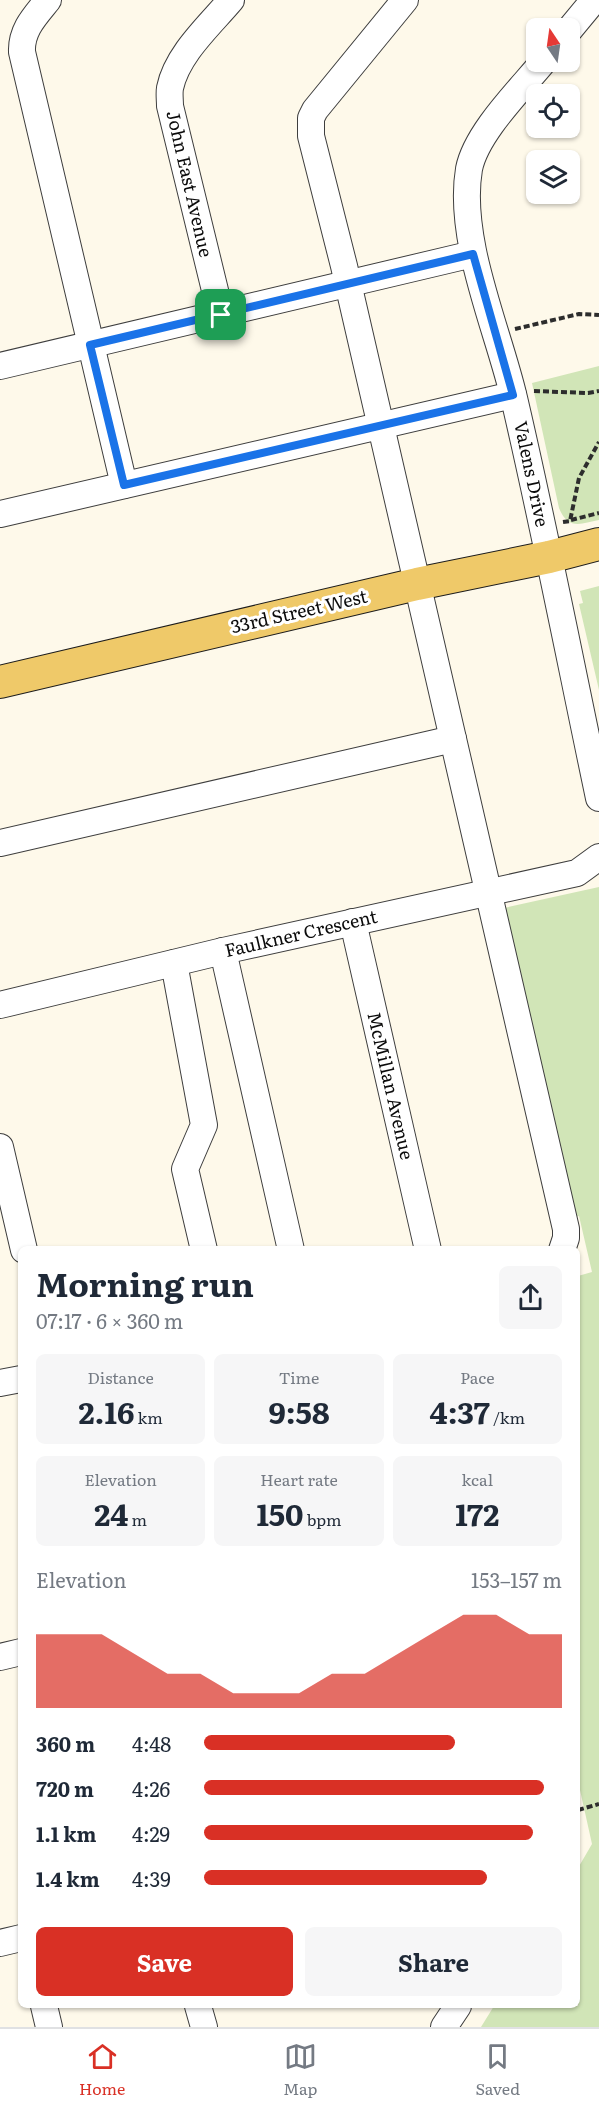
<!DOCTYPE html>
<html lang="en">
<head>
<meta charset="utf-8">
<style>
	:root { --surface:#fff; --page:#f6f6f7; --text:#1f2937; --muted:#747a83; --line:#e0e1e3; --accent:#d93025 }
	body { margin:0; font-family:Literata,serif; background:var(--page); color:var(--text); height:100vh; display:flex; flex-direction:column; font-size:22px; white-space:nowrap }
	* { box-sizing:border-box; margin:0 }
	p { font-size:20px; color:var(--muted) }
	.icon { flex:none; width:33px; height:33px; fill:none; stroke:currentColor; stroke-width:2; stroke-linecap:round; stroke-linejoin:round }
	.map { position:relative; flex:1; overflow:hidden }
	.details { position:absolute; left:18px; top:1246px; width:562px; height:762px; display:flex; flex-direction:column; background:var(--surface); border-radius:9px; box-shadow:0 2px 4px #0004 }
	.details>* { flex:none }
	.needle { width:39px; rotate:347deg }
	.tools { position:absolute; left:526px; top:18px; display:grid; gap:12px }
	.tools a { display:grid; place-items:center; width:54px; height:54px; border-radius:9px; background:var(--surface); box-shadow:0 2px 4px #0004; font-size:30px }
	.pin { position:absolute; display:grid; place-items:center; width:51px; height:51px; color:#fff; margin:-26px; border-radius:12px; box-shadow:0 3px 9px #0006 }
	.round { display:grid; place-items:center; flex:none; width:63px; height:63px; border-radius:9px; background:var(--page) }
	.overview { display:flex; align-items:center; justify-content:space-between; height:102px; padding:0 18px }
	h1 { font-size:33px; font-weight:700; line-height:45px }
	.metrics { display:grid; grid-template-columns:repeat(3,1fr); gap:9px; height:102px; padding:6px 18px }
	.metrics div { display:grid; align-content:center; border-radius:9px; background:var(--page); text-align:center }
	.metrics b { font-size:30px; font-weight:700 }
	.metrics small { font-size:16px; font-weight:400 }
	.metrics p { font-size:16px }
	.chart { height:168px; padding:12px 18px }
	.chart p { display:flex; justify-content:space-between }
	.chart svg { width:100%; height:108px; margin-top:6px; fill:var(--accent); opacity:.7 }
	.button { display:flex; gap:12px; margin-top:auto; padding:12px 18px }
	.button a { flex:1; height:69px; border-radius:9px; background:var(--accent); color:#fff; font-size:24px; font-weight:700; line-height:69px; text-align:center }
	.button a+a { background:var(--page); color:var(--text) }
	ul { padding:0 18px; list-style:none; font-size:20px }
	li { display:grid; grid-template-columns:96px 72px 1fr; align-items:center; height:45px }
	li i { height:15px; border-radius:8px; background:var(--accent) }
	.tabs { display:flex; justify-content:space-around; align-items:center; height:84px; border-top:2px solid var(--line); background:var(--surface); font-size:16px; color:var(--muted) }
	.tabs a { display:grid; justify-items:center; gap:3px }
	.tabs .selected { color:var(--accent) }
	.map>svg:first-child { display:block }
	.green { fill:#d1e5b7 }
	.lines { fill:none; stroke-linecap:round; stroke-linejoin:round }
	.minor-casing { stroke:#3e3e3e; stroke-width:28 }
	.major-casing { stroke:#1c1c1c; stroke-width:34 }
	.path { stroke:#2d2d2d; stroke-width:4; stroke-dasharray:6 3; stroke-linecap:butt }
	.minor { stroke:#fff; stroke-width:26 }
	.major { stroke:#efc969; stroke-width:32 }
	.route-casing { stroke:#fff; stroke-width:12 }
	.route { stroke:#1a73e8; stroke-width:8 }
	.labels { text-anchor:middle; stroke-width:6; stroke-linejoin:round; paint-order:stroke }
	.street-label { font-size:18px; fill:#0b0b0b; stroke:#fff }
</style>
</head>
<body>
<div class="map">
<svg width="599" height="2027" viewBox="0 0 599 2027">
	<rect width="100%" height="100%" fill="#fef9ea"/>
	<!-- green -->
	<g class="green">
		<path d="M 599,366 L 599,520 C 580,524 568,530 559,508 L 532,383 Z"/>
		<polygon points="599,586 599,690 579,604 583,603 580,591"/>
		<polygon points="599,887 599,2027 481,2027 494,2006 578,2006 578,1868 592,1844 578,1781 578,1276 592,1272 579,1216 572,1218 504,908"/>
	</g>
	<g class="lines">
		<!-- minor casing -->
		<g class="minor-casing">
			<g id="minor">
				<path d="M 48,0 C 35,16 21,30 22,52 L 124,485"/>
				<polyline points="405,0 315,110 311,118 311,136 344,266 566,1229 566,1238 562,1250"/>
				<polyline points="570,29 594,0"/>
				<path d="M 543,62 C 520,90 476,133 469,169 C 457,240 498,329 514,398 C 545,531 571,665 599,798"/>
				<path d="M 221,315 L 170,106 C 170,100 169,94 170,88 C 177,54 210,25 231,0"/>
				<polyline points="0,366 473,254"/>
				<polyline points="0,514 513,395"/>
				<polyline points="0,843 453,739"/>
				<polyline points="353,922 428,1250"/>
				<polyline points="223,951 291,1250"/>
				<polyline points="174,963 204,1125 185,1169 204,1250"/>
				<polyline points="0,1005 223,951 577,873 599,857"/>
				<polyline points="0,1147 24,1250"/>
				<polyline points="0,1383 21,1379"/>
				<polyline points="0,1657 21,1652"/>
				<polyline points="0,1943 21,1938"/>
				<polyline points="44,2006 49,2027"/>
				<polyline points="198,2006 204,2027"/>
				<polyline points="444,2027 458,2006"/>
			</g>
		</g>
		<!-- major casing -->
		<g class="major-casing">
			<polyline id="major" points="0,682 417,584 549,557 599,544"/>
		</g>
		<!-- path -->
		<g class="path">
			<polyline points="515,329 579,314 599,315"/>
			<polyline points="534,391 588,393 599,391"/>
			<polyline points="571,520 599,513"/>
			<polyline points="563,522 570,521 579,478 599,442"/>
			<polyline points="578,1810 599,1804"/>
		</g>
		<!-- minor -->
		<use href="#minor" class="minor"/>
		<!-- major -->
		<use href="#major" class="major"/>
	</g>
	<g class="lines">
		<!-- route casing -->
		<g class="route-casing">
			<polygon id="route" points="473,254 513,395 124,485 90,345"/>
		</g>
		<!-- route -->
		<use href="#route" class="route"/>
	</g>
	<g class="labels">
		<!-- street labels -->
		<g class="street-label">
			<text transform="translate(189 184) rotate(77)" y="6">John East Avenue</text>
			<text transform="translate(531 474) rotate(78)" y="6">Valens Drive</text>
			<text transform="translate(299 612) rotate(-13)" y="6">33rd Street West</text>
			<text transform="translate(301 934) rotate(-13)" y="6">Faulkner Crescent</text>
			<text transform="translate(390 1086) rotate(77)" y="6">McMillan Avenue</text>
		</g>
	</g>
</svg>
<div class="tools">
<a><svg class="needle" viewBox="-14 -14 28 28"><path d="M0-13l5 13h-10z" fill="#e53935"/><path d="M0 13l5-13h-10z" fill="#747a83"/></svg></a>
<a><svg class="icon" aria-label="locate" viewBox="0 0 24 24"><circle cx="12" cy="12" r="6"/><path d="M12 2v4M12 18v4M2 12h4M18 12h4"/></svg></a>
<a><svg class="icon" aria-label="layers" viewBox="0 0 24 24"><path d="M12 4l9 5-9 5-9-5zM3 14l9 5 9-5"/></svg></a>
</div>
<div class="pin" style="left:221px;top:315px;background:#1e9e55"><svg class="icon" aria-label="arrive" viewBox="0 0 24 24"><path d="M6 21V4h12l-3 4 3 4H6"/></svg></div>
<section class="details">
<div class="overview"><div><h1>Morning run</h1><p>07:17 · 6 × 360 m</p></div><a class="round"><svg class="icon" aria-label="share" viewBox="0 0 24 24"><path d="M12 15V3M7 8l5-5 5 5M5 13v7h14v-7"/></svg></a></div>
<div class="metrics">
<div><p>Distance</p><b>2.16<small> km</small></b></div>
<div><p>Time</p><b>9:58</b></div>
<div><p>Pace</p><b>4:37<small> /km</small></b></div>
</div>
<div class="metrics">
<div><p>Elevation</p><b>24<small> m</small></b></div>
<div><p>Heart rate</p><b>150<small> bpm</small></b></div>
<div><p>kcal</p><b>172</b></div>
</div>
<div class="chart"><p><span>Elevation</span>153–157 m</p>
<svg viewBox="0 0 160 44" preserveAspectRatio="none"><path d="M0 44V14L10 14L20 14L30 22L40 30L50 30L60 38L70 38L80 38L90 30L100 30L110 22L120 14L130 6L140 6L150 14L160 14V44z"/></svg>
</div>
<ul>
<li><b>360 m</b>4:48<i style="width:70%"></i></li>
<li><b>720 m</b>4:26<i style="width:95%"></i></li>
<li><b>1.1 km</b>4:29<i style="width:92%"></i></li>
<li><b>1.4 km</b>4:39<i style="width:79%"></i></li>
</ul>
<div class="button"><a>Save</a><a>Share</a></div>
</section>
</div>
<nav class="tabs">
<a class="selected"><svg class="icon" aria-label="home" viewBox="0 0 24 24"><path d="M3 11l9-7 9 7M6 9v11h12V9"/></svg>Home</a>
<a><svg class="icon" aria-label="map" viewBox="0 0 24 24"><path d="M3 6l6-2 6 2 6-2v14l-6 2-6-2-6 2zM9 4v14M15 6v14"/></svg>Map</a>
<a><svg class="icon" aria-label="saved" viewBox="0 0 24 24"><path d="M7 4h10v16l-5-4-5 4z"/></svg>Saved</a>
</nav>
</body>
</html>
